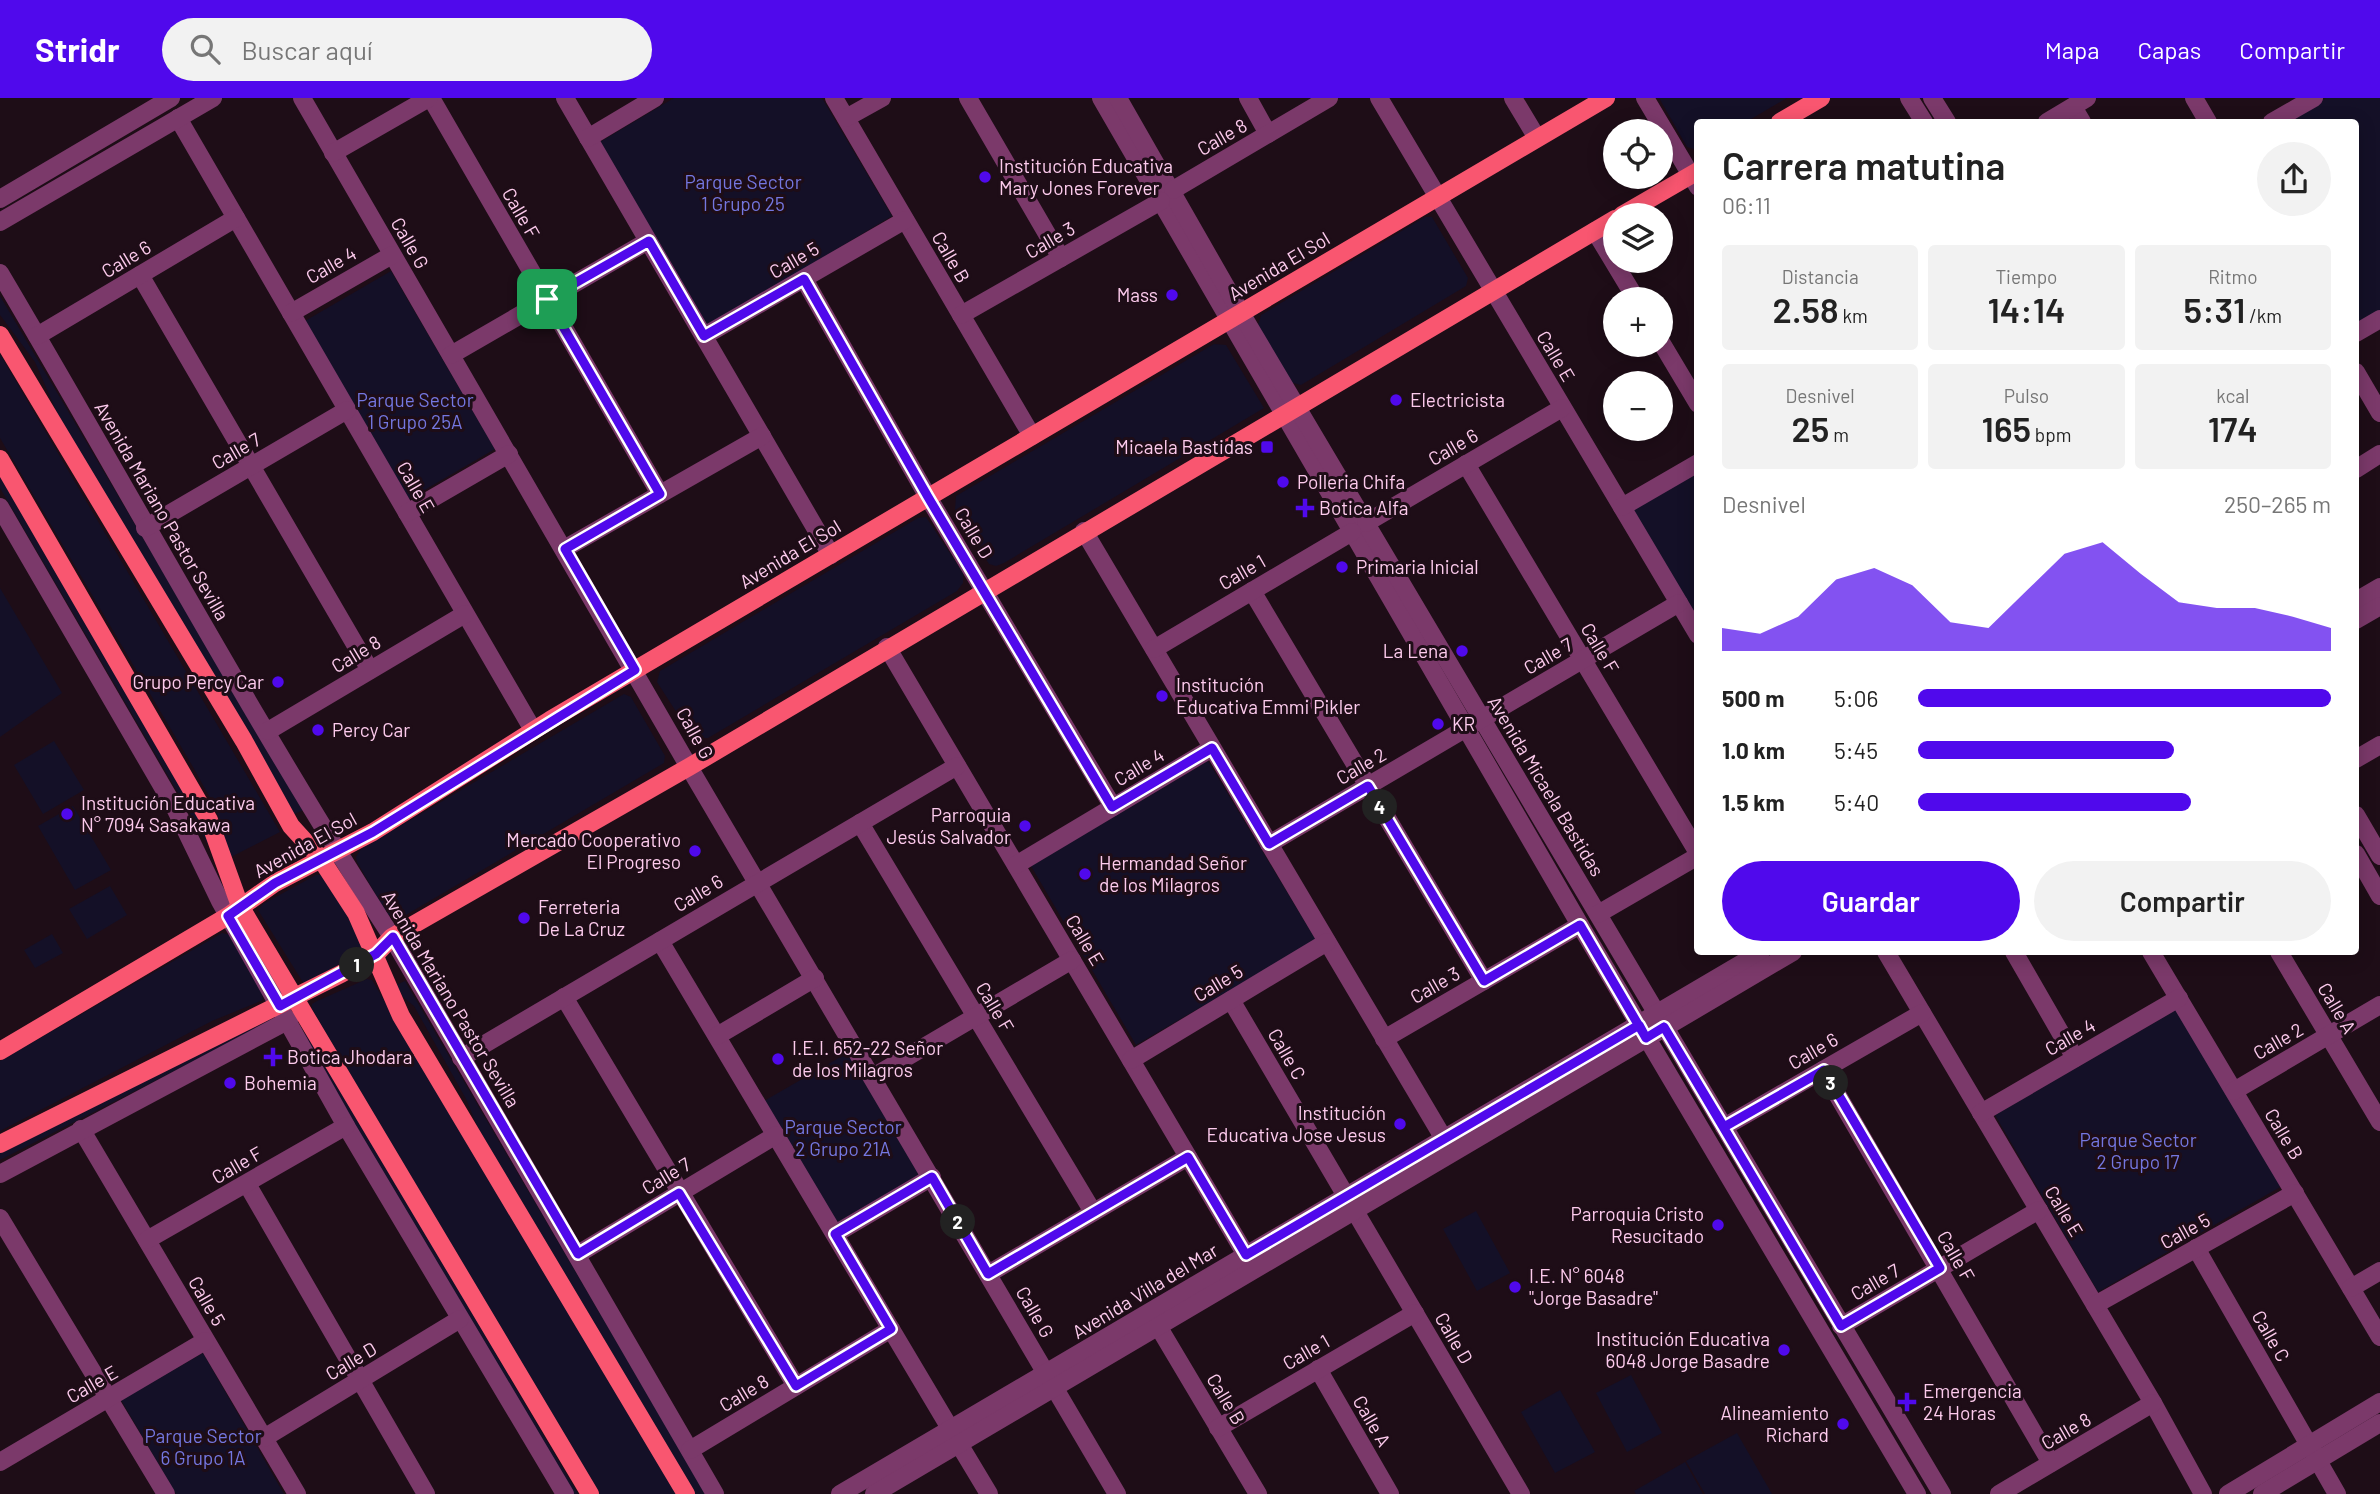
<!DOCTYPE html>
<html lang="es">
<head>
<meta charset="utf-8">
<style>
	:root { --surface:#fff; --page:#f2f2f2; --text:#222; --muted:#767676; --accent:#5009ec }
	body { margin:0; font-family:Barlow,sans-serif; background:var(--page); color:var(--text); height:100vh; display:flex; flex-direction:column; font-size:26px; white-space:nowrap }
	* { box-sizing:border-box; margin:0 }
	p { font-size:23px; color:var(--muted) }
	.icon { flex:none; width:38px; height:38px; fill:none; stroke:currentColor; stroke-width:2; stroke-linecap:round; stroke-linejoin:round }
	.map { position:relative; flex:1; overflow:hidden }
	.panel { position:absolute; left:1694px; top:21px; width:665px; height:836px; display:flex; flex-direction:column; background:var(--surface); border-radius:7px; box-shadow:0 4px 18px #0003 }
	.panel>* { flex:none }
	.buttons { position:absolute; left:1603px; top:21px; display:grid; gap:14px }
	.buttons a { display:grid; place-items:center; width:70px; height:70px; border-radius:50%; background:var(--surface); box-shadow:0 4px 18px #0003; font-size:35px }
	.pin { position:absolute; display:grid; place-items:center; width:60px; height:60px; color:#fff; margin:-30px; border-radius:14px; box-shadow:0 4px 10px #0006 }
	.km { position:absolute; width:35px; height:35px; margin:-18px; border-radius:50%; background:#222; color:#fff; font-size:19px; line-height:35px; text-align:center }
	.round { display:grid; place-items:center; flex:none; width:74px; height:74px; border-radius:37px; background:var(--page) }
	.overview { display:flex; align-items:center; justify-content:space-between; height:119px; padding:0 28px }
	h1 { font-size:38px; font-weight:600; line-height:52px }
	.figures { display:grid; grid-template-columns:repeat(3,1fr); gap:10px; height:119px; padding:7px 28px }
	.figures div { display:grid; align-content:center; border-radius:7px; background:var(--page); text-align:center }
	.figures b { font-size:35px; font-weight:600 }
	.figures small { font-size:19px; font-weight:400 }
	.figures p { font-size:19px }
	.chart { height:196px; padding:14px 28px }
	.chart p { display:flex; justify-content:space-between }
	.chart svg { width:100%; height:126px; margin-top:7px; fill:var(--accent); opacity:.7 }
	.cta { display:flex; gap:14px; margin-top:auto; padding:14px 28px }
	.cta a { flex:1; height:80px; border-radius:42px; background:var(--accent); color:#fff; font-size:28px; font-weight:600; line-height:80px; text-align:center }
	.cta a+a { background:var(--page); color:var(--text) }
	ul { padding:0 28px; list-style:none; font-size:23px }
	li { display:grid; grid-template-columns:112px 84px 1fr; align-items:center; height:52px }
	li i { height:18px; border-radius:9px; background:var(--accent) }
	header { display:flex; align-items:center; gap:42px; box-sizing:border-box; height:98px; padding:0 35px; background:var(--accent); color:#fff }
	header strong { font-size:33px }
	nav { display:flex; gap:38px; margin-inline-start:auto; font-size:24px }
	.search { width:490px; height:63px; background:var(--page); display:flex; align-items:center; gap:18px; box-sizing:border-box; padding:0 24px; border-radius:38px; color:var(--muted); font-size:26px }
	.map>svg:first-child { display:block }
	.green { fill:#141027 }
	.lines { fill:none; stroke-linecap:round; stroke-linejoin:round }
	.minor { stroke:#7b396a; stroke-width:18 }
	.major { stroke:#f95670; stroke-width:18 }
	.route-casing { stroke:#fff; stroke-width:14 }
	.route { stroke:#5009ec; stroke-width:9 }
	.poi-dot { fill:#5009ec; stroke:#1e0d17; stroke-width:2.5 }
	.labels { text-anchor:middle; stroke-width:6; stroke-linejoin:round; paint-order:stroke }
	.street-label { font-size:19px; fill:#fdcbed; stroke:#1e0d17 }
	.poi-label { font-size:19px; fill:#fdcbed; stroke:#1e0d17; text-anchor:start }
	.park-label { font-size:19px; fill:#7477e0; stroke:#1e0d17 }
</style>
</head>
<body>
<header>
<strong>Stridr</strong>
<div class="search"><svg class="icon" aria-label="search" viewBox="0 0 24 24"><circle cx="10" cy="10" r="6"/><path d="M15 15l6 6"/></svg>Buscar aquí</div>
<nav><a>Mapa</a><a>Capas</a><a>Compartir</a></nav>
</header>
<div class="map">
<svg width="2380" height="1396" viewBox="0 0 2380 1396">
	<rect width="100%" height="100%" fill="#1e0d17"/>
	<!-- green -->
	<g class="green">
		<polygon points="674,0 822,0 892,118 707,229 600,44"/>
		<polygon points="1659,0 1787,0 1746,24 1698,24 1697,52 1687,49"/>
		<polygon points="2326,0 2380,0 2380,216 2356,230 2356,24 2284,24"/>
		<polygon points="1425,119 1432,119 1468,180 1466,188 1301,287 1290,284 1258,227 1261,217"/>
		<polygon points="391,173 495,351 409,401 305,223"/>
		<polygon points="0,198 304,712 292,717 58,317 35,264 0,217"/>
		<polygon points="1214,246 1226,247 1264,310 1004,465 996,468 989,466 955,412 956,398"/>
		<polygon points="0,256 280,734 231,759 215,709 193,669 0,340"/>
		<polygon points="0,374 207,730 216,760 0,390"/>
		<polygon points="1697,374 1697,519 1633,411"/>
		<polygon points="926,419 963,475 963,485 957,493 708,640 693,640 657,584 660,573 918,420"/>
		<polygon points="0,490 62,595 0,639"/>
		<polygon points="624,596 631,599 665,658 664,665 399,821 387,816 357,764 356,759 361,751"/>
		<polygon points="54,643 84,692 43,716 14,667"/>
		<polygon points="1208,663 1316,842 1136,947 1031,768"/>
		<polygon points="73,708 111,772 75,792 38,728"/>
		<polygon points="316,777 324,777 367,847 362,856 304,886 258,812 263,806"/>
		<polygon points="110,788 127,817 87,841 69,811"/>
		<polygon points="222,835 230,837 262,895 263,902 212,923 0,1033 0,963"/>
		<polygon points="52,836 63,855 35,870 24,852"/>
		<polygon points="367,881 372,882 678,1396 598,1396 312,911 312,906 317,903"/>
		<polygon points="405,883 706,1396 693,1396 478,1030 466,1001 414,908 403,899 396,887"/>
		<polygon points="2176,912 2282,1088 2098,1194 1995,1017"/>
		<polygon points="270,918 272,923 0,1062 0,1055"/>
		<polygon points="308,934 578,1396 571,1396 301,938"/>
		<polygon points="851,953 923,1076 835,1127 764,1003"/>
		<polygon points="1476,1113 1510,1175 1477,1193 1443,1131"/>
		<polygon points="203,1255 284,1396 176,1396 121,1302"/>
		<polygon points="1631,1277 1662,1335 1627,1354 1596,1295"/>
		<polygon points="1560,1292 1595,1354 1555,1375 1521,1314"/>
		<polygon points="1737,1335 1772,1396 1705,1396 1686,1363"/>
		<polygon points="1685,1364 1703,1396 1636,1396 1634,1393"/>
	</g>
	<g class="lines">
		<!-- minor -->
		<g class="minor">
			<polyline points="302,0 689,669 1117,1396"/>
			<polyline points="431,0 660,396"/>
			<polyline points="565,0 831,457"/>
			<polyline points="834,0 1032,338"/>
			<polyline points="968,0 1061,160"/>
			<polyline points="1101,0 1580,827 1917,1396"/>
			<polyline points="1118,0 1241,215 1942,1396"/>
			<polyline points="1248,0 1268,36"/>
			<polyline points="1379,0 1698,537"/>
			<polyline points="1513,0 1537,40"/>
			<polyline points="1645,0 1698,89"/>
			<polyline points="1909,0 1924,24"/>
			<polyline points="1932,0 1947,24"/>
			<polyline points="2194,0 2208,24"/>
			<polyline points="2073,9 2082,24"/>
			<polyline points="178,20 533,632"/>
			<polyline points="846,20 882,0"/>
			<polyline points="2047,24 2087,0"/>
			<polyline points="2272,24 2314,0"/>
			<polyline points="588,40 655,0"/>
			<polyline points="333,55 429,0"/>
			<polyline points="1173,92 1329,0"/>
			<polyline points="0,101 171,0"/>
			<polyline points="0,124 213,0"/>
			<polyline points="1595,133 1636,201"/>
			<path d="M 0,175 C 131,396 253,623 392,839 L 715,1396"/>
			<polyline points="140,177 370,572"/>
			<polyline points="804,181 928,399 1113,709"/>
			<polyline points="291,215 392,157"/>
			<polyline points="961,217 1161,103"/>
			<polyline points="2356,235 2380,221"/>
			<polyline points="37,238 236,120"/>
			<polyline points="704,238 905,122"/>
			<polyline points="1661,244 1698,306"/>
			<polyline points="451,257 648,143"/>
			<polyline points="2356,274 2380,315"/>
			<polyline points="1466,366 1698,755"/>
			<polyline points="2356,371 2380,356"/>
			<polyline points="0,409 176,712 220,803 346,1028 565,1396"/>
			<polyline points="1622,409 1698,365"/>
			<polyline points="407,415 509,356"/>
			<polyline points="1366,425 1562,310"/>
			<polyline points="145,430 347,312"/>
			<polyline points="1084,433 1444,1041"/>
			<polyline points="564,451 762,338"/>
			<polyline points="1252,493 1484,883"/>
			<polyline points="2356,503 2380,489"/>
			<polyline points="2356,522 2380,508"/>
			<polyline points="887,549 1246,1157"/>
			<polyline points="1154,551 1352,434"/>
			<polyline points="268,633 465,516"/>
			<polyline points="2356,661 2380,647"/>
			<polyline points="2356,717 2380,758"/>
			<polyline points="860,725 1093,1114"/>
			<polyline points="1269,746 1679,505"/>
			<polyline points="2356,756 2380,798"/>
			<polyline points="1016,767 1212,650"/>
			<polyline points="1598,816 1698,758"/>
			<polyline points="660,843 951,1332"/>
			<polyline points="1886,854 2153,1305 2203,1396"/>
			<polyline points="2014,854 2075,960"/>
			<polyline points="2151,854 2380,1239"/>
			<polyline points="2279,854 2380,1024"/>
			<polyline points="564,899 796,1288"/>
			<polyline points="1231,902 1521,1396"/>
			<polyline points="717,938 815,880"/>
			<polyline points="1384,941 1580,827"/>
			<polyline points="461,960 957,668"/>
			<polyline points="1131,962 1327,844"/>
			<polyline points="1823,972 2051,1365"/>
			<polyline points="873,979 1072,862"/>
			<polyline points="2234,993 2380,907"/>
			<polyline points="1981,1015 2179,900"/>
			<polyline points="1724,1029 1922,915"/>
			<polyline points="81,1031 297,1396"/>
			<polyline points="0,1076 289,922"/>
			<polyline points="247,1086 426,1396"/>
			<polyline points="0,1120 166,1396"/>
			<polyline points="835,1136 932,1079"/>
			<polyline points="147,1142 346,1028"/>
			<polyline points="2196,1150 2337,1396"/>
			<polyline points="578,1156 776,1037"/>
			<polyline points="988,1176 1188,1059"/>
			<polyline points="2351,1190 2380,1173"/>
			<polyline points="2095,1207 2295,1095"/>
			<polyline points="1158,1228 1258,1396"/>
			<polyline points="1841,1228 2039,1112"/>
			<polyline points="1318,1271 1390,1396"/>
			<polyline points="1218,1330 1415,1215"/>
			<polyline points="264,1340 460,1221"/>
			<polyline points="959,1346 989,1396"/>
			<polyline points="690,1352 891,1231"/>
			<polyline points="0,1364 205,1243"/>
			<polyline points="840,1396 1761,854"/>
			<polyline points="874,1396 1793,854"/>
			<polyline points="1999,1396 2153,1305"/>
			<polyline points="2228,1396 2380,1304"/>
			<polyline points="2262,1396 2380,1325"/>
		</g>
		<!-- major -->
		<g class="major">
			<polyline points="1780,24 1821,0"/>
			<polyline points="1622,117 1698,73"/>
			<polyline points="0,237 244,643 291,728 321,761 356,815 401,918 686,1396"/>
			<polyline points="0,361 209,722 240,808 590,1396"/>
			<polyline points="0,953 228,818 275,785 373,734 550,622 1606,0"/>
			<polyline points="0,1046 341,876 376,856 392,839 689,669 1615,121"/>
		</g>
	</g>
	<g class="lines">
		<!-- route casing -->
		<g class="route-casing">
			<polyline id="route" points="547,201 660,396 565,451 635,572 373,734 275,785 228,818 280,908 376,856 393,839 578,1156 679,1095 796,1288 891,1231 835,1136 932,1079 988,1176 1188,1059 1246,1157 1639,927 1646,940 1664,929 1724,1029 1824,972 1940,1170 1841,1228 1664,929 1646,940 1580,827 1484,883 1368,688 1269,746 1212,650 1112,709 928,399 804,181 704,238 649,143 547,201"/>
		</g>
		<!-- route -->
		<use href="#route" class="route"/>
	</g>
	<!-- markers -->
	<g class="poi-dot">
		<circle cx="985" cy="79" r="7"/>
		<circle cx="1172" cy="197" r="7"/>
		<circle cx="1396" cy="302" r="7"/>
		<rect x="1260" y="342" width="14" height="14" rx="3.5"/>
		<circle cx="1283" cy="384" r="7"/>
		<path d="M1301.5 399.5h7v7h7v7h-7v7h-7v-7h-7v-7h7z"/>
		<circle cx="1342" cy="469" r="7"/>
		<circle cx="1462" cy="553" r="7"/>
		<circle cx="278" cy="584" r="7"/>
		<circle cx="1162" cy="598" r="7"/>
		<circle cx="1438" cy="626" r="7"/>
		<circle cx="318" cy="632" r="7"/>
		<circle cx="67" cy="716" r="7"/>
		<circle cx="1025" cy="728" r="7"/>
		<circle cx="695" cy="753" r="7"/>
		<circle cx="1085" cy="776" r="7"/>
		<circle cx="524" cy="820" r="7"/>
		<path d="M269.5 948.5h7v7h7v7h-7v7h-7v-7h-7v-7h7z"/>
		<circle cx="778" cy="961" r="7"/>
		<circle cx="230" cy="985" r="7"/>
		<circle cx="1400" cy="1026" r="7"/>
		<circle cx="1718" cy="1127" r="7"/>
		<circle cx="1515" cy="1189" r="7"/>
		<circle cx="1784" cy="1252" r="7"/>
		<path d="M1903.5 1293.5h7v7h7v7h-7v7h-7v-7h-7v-7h7z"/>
		<circle cx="1843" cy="1326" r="7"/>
	</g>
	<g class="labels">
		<!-- street labels -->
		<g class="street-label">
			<text transform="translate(1222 39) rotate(-30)" y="7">Calle 8</text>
			<text transform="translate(521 115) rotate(60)" y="7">Calle F</text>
			<text transform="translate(1050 142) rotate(-30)" y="7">Calle 3</text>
			<text transform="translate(410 145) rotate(60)" y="7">Calle G</text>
			<text transform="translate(951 159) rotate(60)" y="7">Calle B</text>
			<text transform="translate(126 161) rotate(-31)" y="7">Calle 6</text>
			<text transform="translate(794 162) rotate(-30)" y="7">Calle 5</text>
			<text transform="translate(331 167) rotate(-30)" y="7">Calle 4</text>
			<text transform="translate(1279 168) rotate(-31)" y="7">Avenida El Sol</text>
			<text transform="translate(1556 258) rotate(59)" y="7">Calle E</text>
			<text transform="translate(1453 349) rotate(-30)" y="7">Calle 6</text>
			<text transform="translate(236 353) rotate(-30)" y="7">Calle 7</text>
			<text transform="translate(416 389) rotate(60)" y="7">Calle E</text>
			<text transform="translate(162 413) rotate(60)" y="7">Avenida Mariano Pastor Sevilla</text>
			<text transform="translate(974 435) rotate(59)" y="7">Calle D</text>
			<text transform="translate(790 456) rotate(-31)" y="7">Avenida El Sol</text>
			<text transform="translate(1242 474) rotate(-30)" y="7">Calle 1</text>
			<text transform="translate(1600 550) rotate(59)" y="7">Calle F</text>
			<text transform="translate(356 556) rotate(-31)" y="7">Calle 8</text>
			<text transform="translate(1548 558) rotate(-30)" y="7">Calle 7</text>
			<text transform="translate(695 635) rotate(61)" y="7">Calle G</text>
			<text transform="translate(1361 668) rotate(-30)" y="7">Calle 2</text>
			<text transform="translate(1139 669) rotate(-31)" y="7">Calle 4</text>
			<text transform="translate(1546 688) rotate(59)" y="7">Avenida Micaela Bastidas</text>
			<text transform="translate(305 747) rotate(-29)" y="7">Avenida El Sol</text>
			<text transform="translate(698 795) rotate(-31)" y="7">Calle 6</text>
			<text transform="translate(1085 842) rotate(59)" y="7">Calle E</text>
			<text transform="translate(1218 885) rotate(-31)" y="7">Calle 5</text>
			<text transform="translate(1435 887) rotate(-30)" y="7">Calle 3</text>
			<text transform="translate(451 901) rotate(59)" y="7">Avenida Mariano Pastor Sevilla</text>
			<text transform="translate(995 909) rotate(59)" y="7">Calle F</text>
			<text transform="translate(2337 910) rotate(59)" y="7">Calle A</text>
			<text transform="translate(2070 939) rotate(-30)" y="7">Calle 4</text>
			<text transform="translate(2278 943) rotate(-30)" y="7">Calle 2</text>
			<text transform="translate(1813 953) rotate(-30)" y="7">Calle 6</text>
			<text transform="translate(1287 956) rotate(60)" y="7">Calle C</text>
			<text transform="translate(2284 1036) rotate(59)" y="7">Calle B</text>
			<text transform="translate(237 1067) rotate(-30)" y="7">Calle F</text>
			<text transform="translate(666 1078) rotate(-31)" y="7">Calle 7</text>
			<text transform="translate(2064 1113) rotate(59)" y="7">Calle E</text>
			<text transform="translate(2185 1133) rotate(-29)" y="7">Calle 5</text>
			<text transform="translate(1956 1158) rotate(60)" y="7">Calle F</text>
			<text transform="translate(1875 1184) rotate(-30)" y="7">Calle 7</text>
			<text transform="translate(1145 1193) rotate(-31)" y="7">Avenida Villa del Mar</text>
			<text transform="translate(207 1203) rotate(60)" y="7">Calle 5</text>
			<text transform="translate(1035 1214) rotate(60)" y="7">Calle G</text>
			<text transform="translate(2271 1238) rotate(60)" y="7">Calle C</text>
			<text transform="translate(1454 1240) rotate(60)" y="7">Calle D</text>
			<text transform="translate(1306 1254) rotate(-30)" y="7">Calle 1</text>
			<text transform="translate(351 1263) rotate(-31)" y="7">Calle D</text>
			<text transform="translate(92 1286) rotate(-30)" y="7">Calle E</text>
			<text transform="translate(744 1295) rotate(-31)" y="7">Calle 8</text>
			<text transform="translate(1226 1301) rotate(59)" y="7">Calle B</text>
			<text transform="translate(1372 1323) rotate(60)" y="7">Calle A</text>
			<text transform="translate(2066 1333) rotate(-30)" y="7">Calle 8</text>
		</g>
		<!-- poi labels -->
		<g class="poi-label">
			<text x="999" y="75">Institución Educativa<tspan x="999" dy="22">Mary Jones Forever</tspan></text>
			<text x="1158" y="204" text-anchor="end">Mass</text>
			<text x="1410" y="309">Electricista</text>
			<text x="1253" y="356" text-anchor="end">Micaela Bastidas</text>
			<text x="1297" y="391">Polleria Chifa</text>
			<text x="1319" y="417">Botica Alfa</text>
			<text x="1356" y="476">Primaria Inicial</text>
			<text x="1448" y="560" text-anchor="end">La Lena</text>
			<text x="264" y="591" text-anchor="end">Grupo Percy Car</text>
			<text x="1176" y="594">Institución<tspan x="1176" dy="22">Educativa Emmi Pikler</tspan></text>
			<text x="1452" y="633">KR</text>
			<text x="332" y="639">Percy Car</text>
			<text x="81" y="712">Institución Educativa<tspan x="81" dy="22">N° 7094 Sasakawa</tspan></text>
			<text x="1011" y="724" text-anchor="end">Parroquia<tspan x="1011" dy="22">Jesús Salvador</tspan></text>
			<text x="681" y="749" text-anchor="end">Mercado Cooperativo<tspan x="681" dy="22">El Progreso</tspan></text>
			<text x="1099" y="772">Hermandad Señor<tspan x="1099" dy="22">de los Milagros</tspan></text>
			<text x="538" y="816">Ferreteria<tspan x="538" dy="22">De La Cruz</tspan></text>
			<text x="792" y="957">I.E.I. 652-22 Señor<tspan x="792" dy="22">de los Milagros</tspan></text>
			<text x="287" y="966">Botica Jhodara</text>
			<text x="244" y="992">Bohemia</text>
			<text x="1386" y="1022" text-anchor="end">Institución<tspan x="1386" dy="22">Educativa Jose Jesus</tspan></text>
			<text x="1704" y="1123" text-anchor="end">Parroquia Cristo<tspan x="1704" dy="22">Resucitado</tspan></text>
			<text x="1529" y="1185">I.E. N° 6048<tspan x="1529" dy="22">"Jorge Basadre"</tspan></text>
			<text x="1770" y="1248" text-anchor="end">Institución Educativa<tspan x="1770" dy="22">6048 Jorge Basadre</tspan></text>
			<text x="1923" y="1300">Emergencia<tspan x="1923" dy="22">24 Horas</tspan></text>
			<text x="1829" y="1322" text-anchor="end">Alineamiento<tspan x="1829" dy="22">Richard</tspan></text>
		</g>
		<!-- park labels -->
		<g class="park-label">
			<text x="743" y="91">Parque Sector<tspan x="743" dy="22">1 Grupo 25</tspan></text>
			<text x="415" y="309">Parque Sector<tspan x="415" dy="22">1 Grupo 25A</tspan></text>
			<text x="843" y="1036">Parque Sector<tspan x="843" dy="22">2 Grupo 21A</tspan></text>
			<text x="2138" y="1049">Parque Sector<tspan x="2138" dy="22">2 Grupo 17</tspan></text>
			<text x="203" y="1345">Parque Sector<tspan x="203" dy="22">6 Grupo 1A</tspan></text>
		</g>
	</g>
</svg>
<div class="buttons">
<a><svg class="icon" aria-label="locate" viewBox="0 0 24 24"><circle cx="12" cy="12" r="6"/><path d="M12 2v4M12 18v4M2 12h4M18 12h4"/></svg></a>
<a><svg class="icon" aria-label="layers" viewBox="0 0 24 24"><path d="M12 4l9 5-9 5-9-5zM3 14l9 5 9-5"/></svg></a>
<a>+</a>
<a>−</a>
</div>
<div class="pin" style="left:547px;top:201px;background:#1e9e55"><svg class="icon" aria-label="arrive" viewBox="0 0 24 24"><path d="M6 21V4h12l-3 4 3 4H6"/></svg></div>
<b class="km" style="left:357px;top:867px">1</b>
<b class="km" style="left:958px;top:1124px">2</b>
<b class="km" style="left:1831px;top:985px">3</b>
<b class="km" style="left:1380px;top:709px">4</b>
<section class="panel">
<div class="overview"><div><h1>Carrera matutina</h1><p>06:11</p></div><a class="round"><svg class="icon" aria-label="share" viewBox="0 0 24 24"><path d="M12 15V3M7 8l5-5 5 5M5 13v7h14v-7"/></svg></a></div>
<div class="figures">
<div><p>Distancia</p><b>2.58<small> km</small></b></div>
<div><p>Tiempo</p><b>14:14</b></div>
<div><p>Ritmo</p><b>5:31<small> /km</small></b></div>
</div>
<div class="figures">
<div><p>Desnivel</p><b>25<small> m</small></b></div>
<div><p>Pulso</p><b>165<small> bpm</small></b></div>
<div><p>kcal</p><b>174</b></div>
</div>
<div class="chart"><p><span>Desnivel</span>250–265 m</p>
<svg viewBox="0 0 160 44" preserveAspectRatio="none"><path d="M0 44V36L10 38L20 32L30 19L40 15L50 21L60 34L70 36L80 23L90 10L100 6L110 17L120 27L130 29L140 29L150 32L160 36V44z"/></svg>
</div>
<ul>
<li><b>500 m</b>5:06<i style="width:100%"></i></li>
<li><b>1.0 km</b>5:45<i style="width:62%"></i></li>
<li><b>1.5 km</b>5:40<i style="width:66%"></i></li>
</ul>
<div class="cta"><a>Guardar</a><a>Compartir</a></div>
</section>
</div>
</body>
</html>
